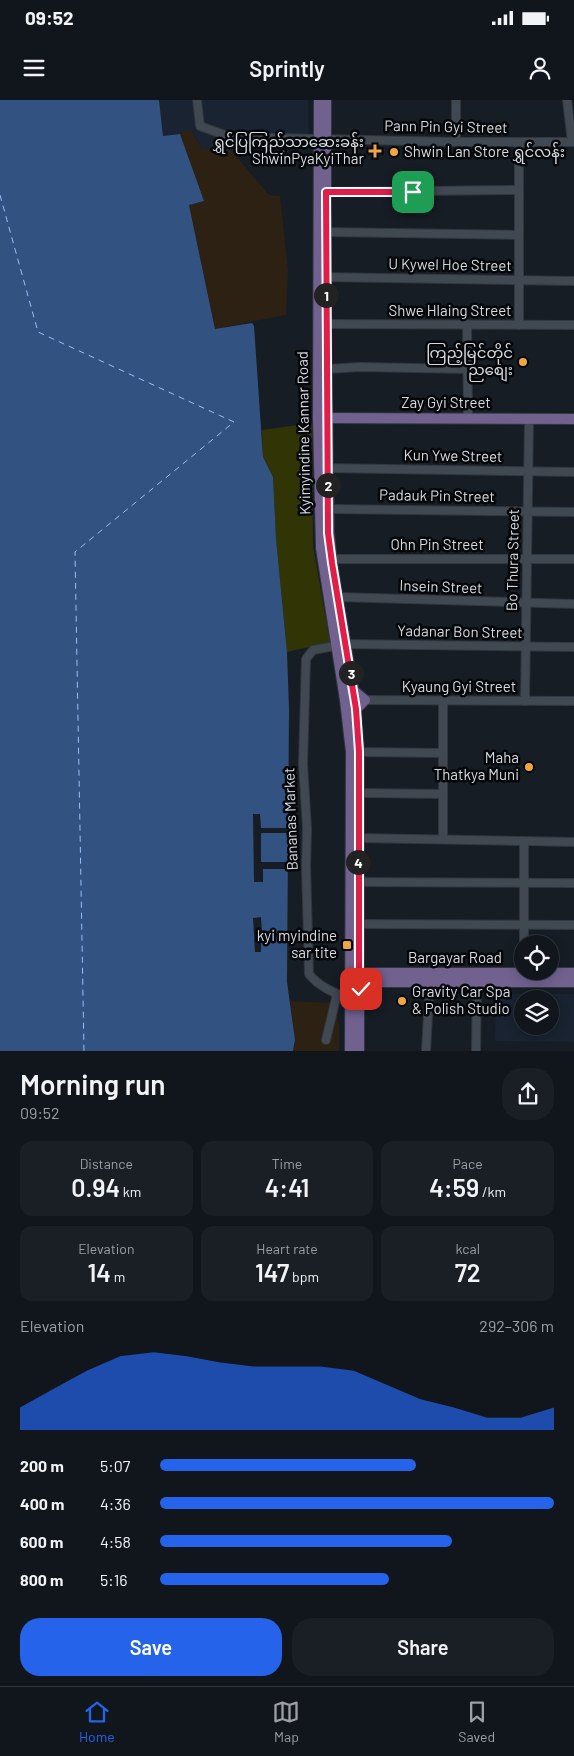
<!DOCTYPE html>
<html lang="en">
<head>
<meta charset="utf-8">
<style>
	:root { --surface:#10161c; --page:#191f25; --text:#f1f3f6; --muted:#9c9fa3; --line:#30353b; --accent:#2563eb }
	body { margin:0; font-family:Barlow,"Noto Sans Myanmar",sans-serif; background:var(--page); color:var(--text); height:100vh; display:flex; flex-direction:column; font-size:19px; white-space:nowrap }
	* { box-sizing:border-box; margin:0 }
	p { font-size:16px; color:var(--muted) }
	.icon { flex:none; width:28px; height:28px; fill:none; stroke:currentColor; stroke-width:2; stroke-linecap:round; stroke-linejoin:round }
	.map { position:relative; height:951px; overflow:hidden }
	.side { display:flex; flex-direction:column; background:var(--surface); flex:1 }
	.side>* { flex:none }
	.tools { position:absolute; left:514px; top:835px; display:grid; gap:10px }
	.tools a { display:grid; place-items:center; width:45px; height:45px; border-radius:50%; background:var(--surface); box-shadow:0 2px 12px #0003,0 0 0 1px var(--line); font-size:25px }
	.pin { position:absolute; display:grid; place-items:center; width:42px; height:42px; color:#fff; margin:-21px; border-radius:10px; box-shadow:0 2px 8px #0006 }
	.km { position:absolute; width:25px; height:25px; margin:-12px; border-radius:50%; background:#222; color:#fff; font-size:14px; line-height:25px; text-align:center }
	.round { display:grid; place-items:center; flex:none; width:52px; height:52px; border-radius:20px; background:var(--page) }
	.overview { display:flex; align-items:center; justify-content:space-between; height:85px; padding:0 20px }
	h1 { font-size:28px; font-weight:600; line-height:38px }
	.figures { display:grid; grid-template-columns:repeat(3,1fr); gap:8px; height:85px; padding:5px 20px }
	.figures div { display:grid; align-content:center; border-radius:12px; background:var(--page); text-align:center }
	.figures b { font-size:25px; font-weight:600 }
	.figures small { font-size:14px; font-weight:400 }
	.figures p { font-size:14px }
	.chart { height:140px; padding:10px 20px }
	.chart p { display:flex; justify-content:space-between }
	.chart svg { width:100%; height:90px; margin-top:5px; fill:var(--accent); opacity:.7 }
	.cta { display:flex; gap:10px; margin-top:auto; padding:10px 20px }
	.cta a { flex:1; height:58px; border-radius:20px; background:var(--accent); color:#fff; font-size:20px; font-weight:600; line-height:58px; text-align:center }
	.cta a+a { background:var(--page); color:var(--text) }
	ul { padding:0 20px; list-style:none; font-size:16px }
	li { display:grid; grid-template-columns:80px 60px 1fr; align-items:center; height:38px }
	li i { height:12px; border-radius:6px; background:var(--accent) }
	.status { display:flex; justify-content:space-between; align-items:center; height:35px; padding:0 25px; background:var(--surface); direction:ltr }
	.status svg { height:14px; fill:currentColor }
	header { display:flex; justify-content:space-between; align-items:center; height:65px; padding:0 20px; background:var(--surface); font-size:22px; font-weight:600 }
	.menu { display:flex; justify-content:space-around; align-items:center; height:70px; border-top:1px solid var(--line); background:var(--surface); font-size:14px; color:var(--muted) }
	.menu a { display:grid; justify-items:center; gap:2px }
	.menu .selected { color:var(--accent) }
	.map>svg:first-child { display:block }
	.built { fill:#192331; fill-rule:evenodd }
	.industrial { fill:#2c2113 }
	.green { fill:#313506 }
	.water { fill:#325281 }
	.pier { fill:#161d25 }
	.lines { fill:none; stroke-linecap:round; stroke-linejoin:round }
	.ferry { stroke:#98c0fa; stroke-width:1; stroke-dasharray:6 5; stroke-linecap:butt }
	.minor-casing { stroke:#32363d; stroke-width:10 }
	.major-casing { stroke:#32363d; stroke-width:12 }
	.minor { stroke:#404852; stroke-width:8 }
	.major { stroke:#70618f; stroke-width:10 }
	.route-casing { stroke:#fff; stroke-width:10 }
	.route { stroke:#e11d48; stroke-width:6 }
	.poi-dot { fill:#f0a63f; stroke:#05070a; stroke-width:2 }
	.labels { text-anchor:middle; stroke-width:5; stroke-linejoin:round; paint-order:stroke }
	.street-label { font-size:15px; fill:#d7dce2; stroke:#05070a }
	.poi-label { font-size:15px; fill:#d7dce2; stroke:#05070a; text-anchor:end }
</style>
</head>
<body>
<div class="status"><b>09:52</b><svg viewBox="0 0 49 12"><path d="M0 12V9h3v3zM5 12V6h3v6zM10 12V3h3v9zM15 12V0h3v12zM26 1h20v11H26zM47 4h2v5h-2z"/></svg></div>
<header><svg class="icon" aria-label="menu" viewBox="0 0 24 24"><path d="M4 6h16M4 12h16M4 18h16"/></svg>Sprintly<svg class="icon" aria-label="person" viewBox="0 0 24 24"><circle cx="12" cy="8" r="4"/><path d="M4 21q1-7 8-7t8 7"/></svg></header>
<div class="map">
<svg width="574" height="951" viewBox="0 0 574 951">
	<rect width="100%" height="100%" fill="#161d25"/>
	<!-- built -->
	<g class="built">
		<polygon points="159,0 308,0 309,48 202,49 191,30 180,34 163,36"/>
		<path d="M 496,894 L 574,894 L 574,942 L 495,941 ZM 522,899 L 550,899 L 550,926 L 522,926 Z"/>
	</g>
	<!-- industrial -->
	<g class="industrial">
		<polygon points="191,30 202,49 230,49 269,95 280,96 288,170 286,215 215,229 189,105 204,101 180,34"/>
		<polygon points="290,901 334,903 339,926 339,951 293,951 295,944"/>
	</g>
	<!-- green -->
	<polygon class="green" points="312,323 313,446 330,542 287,552 276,438 273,377 263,357 262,330"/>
	<!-- water -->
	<polygon class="water" points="0,0 159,0 163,36 180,34 204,101 189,105 215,229 252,223 254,226 263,357 273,377 276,438 287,552 289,609 287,882 295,940 293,951 0,951"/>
	<!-- pier -->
	<g class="pier">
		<polygon points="253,714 260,714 261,728 287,728 288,733 261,733 261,762 287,762 287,769 263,769 263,782 254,782"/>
		<polygon points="261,817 262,834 288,832 288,836 261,838 261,852 255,852 253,818"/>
	</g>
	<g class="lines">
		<!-- ferry -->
		<polyline class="ferry" points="0,95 38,232 234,322 75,452 84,951"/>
		<!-- minor casing -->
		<g class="minor-casing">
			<g id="minor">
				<polyline points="197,0 200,26 230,37 456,42 574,42"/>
				<polyline points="456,0 456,42"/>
				<polyline points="567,0 572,42"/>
				<polyline points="519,42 519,225"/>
				<polyline points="326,92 519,90"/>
				<polyline points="326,132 519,135"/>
				<polyline points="321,177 574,181"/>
				<polyline points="326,224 574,225"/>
				<polyline points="467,224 468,318"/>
				<polyline points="326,269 360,267 468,269"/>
				<polyline points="324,368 574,372"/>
				<polyline points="328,409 574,412"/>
				<polyline points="329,459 574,459"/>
				<polyline points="338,497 574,504"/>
				<polyline points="361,600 574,601"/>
				<polyline points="443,600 443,739"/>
				<polyline points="525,601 529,319"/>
				<polyline points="355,652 443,653"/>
				<polyline points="359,693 443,694"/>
				<polyline points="358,738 574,742"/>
				<polyline points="524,742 524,844"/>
				<polyline points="354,782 574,783"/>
				<polyline points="358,824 574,825"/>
				<path d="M 350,899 C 335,893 319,887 309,874 L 306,766 L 307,729 L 303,664 L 306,559 L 313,550 L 346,544 L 574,547"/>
				<polyline points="326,940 337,894"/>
				<polyline points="426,951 430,878"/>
				<polyline points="476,951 477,878"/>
			</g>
		</g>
		<!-- major casing -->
		<g class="major-casing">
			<g id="major">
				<polyline points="319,0 318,318 321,448 345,600 351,652 350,951"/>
				<polyline points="326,0 326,224 329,433 332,463 355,600 359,652 359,951"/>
				<polyline points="323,318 574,319"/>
				<polyline points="354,591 365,600 356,609"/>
				<polyline points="354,873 574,873"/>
				<polyline points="354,882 574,882"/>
			</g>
		</g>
		<!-- minor -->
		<use href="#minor" class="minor"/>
		<!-- major -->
		<use href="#major" class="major"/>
	</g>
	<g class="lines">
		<!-- route casing -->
		<g class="route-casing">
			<polyline id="route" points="361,889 359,894 359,652 356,609 332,463 328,433 326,92 413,92"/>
		</g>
		<!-- route -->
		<use href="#route" class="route"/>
	</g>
	<!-- markers -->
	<g class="poi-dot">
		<path d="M372.5 43.5h5v5h5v5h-5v5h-5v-5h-5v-5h5z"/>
		<circle cx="394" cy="52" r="5"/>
		<circle cx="523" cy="262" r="5"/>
		<circle cx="529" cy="667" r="5"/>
		<rect x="342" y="840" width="10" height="10" rx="2.5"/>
		<circle cx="402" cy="901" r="5"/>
	</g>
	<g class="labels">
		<!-- street labels -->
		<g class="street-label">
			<text transform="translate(446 27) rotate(1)" y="5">Pann Pin Gyi Street</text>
			<text transform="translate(450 165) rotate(1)" y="5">U Kywel Hoe Street</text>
			<text x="450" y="216">Shwe Hlaing Street</text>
			<text x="446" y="308">Zay Gyi Street</text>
			<text transform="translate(304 333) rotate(-91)" y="5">Kyimyindine Kannar Road</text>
			<text transform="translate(453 356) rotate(1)" y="5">Kun Ywe Street</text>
			<text transform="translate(437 396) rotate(1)" y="5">Padauk Pin Street</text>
			<text x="437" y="450">Ohn Pin Street</text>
			<text transform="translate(513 460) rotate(-89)" y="5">Bo Thura Street</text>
			<text transform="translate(441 487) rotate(2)" y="5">Insein Street</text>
			<text transform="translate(460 532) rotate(1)" y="5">Yadanar Bon Street</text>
			<text x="459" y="592">Kyaung Gyi Street</text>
			<text transform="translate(291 719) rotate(-92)" y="5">Bananas Market</text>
			<text x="455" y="863">Bargayar Road</text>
		</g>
		<!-- poi labels -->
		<g class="poi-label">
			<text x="364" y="47">ရွှင်ပြကြည်သာဆေးခန်း<tspan x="364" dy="17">ShwinPyaKyiThar</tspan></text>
			<text x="404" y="57" text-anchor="start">Shwin Lan Store ရွှင်လန်း</text>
			<text x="513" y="258">ကြည့်မြင်တိုင်<tspan x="513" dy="17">ညစျေး</tspan></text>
			<text x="519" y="663">Maha<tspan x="519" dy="17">Thatkya Muni</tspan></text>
			<text x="337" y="841">kyi myindine<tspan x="337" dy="17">sar tite</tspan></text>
			<text x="412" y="897" text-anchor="start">Gravity Car Spa<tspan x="412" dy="17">&amp; Polish Studio</tspan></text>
		</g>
	</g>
</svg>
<div class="tools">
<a><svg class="icon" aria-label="locate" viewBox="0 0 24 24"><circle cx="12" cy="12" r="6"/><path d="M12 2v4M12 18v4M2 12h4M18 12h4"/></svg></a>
<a><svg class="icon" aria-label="layers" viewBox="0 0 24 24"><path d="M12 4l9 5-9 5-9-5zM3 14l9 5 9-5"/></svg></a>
</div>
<div class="pin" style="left:413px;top:92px;background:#1e9e55"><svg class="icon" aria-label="arrive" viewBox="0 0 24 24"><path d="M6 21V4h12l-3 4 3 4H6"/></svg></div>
<div class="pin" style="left:361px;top:889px;background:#d93025"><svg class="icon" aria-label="check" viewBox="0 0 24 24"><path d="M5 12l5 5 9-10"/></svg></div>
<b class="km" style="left:326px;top:195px">1</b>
<b class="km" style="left:328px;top:385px">2</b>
<b class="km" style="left:351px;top:573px">3</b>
<b class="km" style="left:358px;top:762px">4</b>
</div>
<section class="side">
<div class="overview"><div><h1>Morning run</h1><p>09:52</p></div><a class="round"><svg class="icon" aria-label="share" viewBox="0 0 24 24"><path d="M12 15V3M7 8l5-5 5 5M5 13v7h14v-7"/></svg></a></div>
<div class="figures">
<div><p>Distance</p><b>0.94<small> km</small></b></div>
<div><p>Time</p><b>4:41</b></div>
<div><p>Pace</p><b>4:59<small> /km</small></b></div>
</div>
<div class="figures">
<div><p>Elevation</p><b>14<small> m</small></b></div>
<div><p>Heart rate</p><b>147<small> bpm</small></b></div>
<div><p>kcal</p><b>72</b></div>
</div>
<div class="chart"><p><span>Elevation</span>292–306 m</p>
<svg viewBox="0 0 160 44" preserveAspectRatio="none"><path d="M0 44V33L10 24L20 15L30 8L40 6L50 8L60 11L70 13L80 13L90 13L100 15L110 22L120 29L130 33L140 38L150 38L160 33V44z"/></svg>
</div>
<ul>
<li><b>200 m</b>5:07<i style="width:65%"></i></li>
<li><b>400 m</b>4:36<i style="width:100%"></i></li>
<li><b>600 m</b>4:58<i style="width:74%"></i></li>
<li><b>800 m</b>5:16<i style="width:58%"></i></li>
</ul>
<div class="cta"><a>Save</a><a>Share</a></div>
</section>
<nav class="menu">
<a class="selected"><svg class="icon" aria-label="home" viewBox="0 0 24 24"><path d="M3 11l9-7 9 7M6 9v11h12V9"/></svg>Home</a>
<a><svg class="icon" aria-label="map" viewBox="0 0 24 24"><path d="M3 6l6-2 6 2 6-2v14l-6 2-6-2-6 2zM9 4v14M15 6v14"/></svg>Map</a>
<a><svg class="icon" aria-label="saved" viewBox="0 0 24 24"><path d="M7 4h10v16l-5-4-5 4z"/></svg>Saved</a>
</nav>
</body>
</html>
